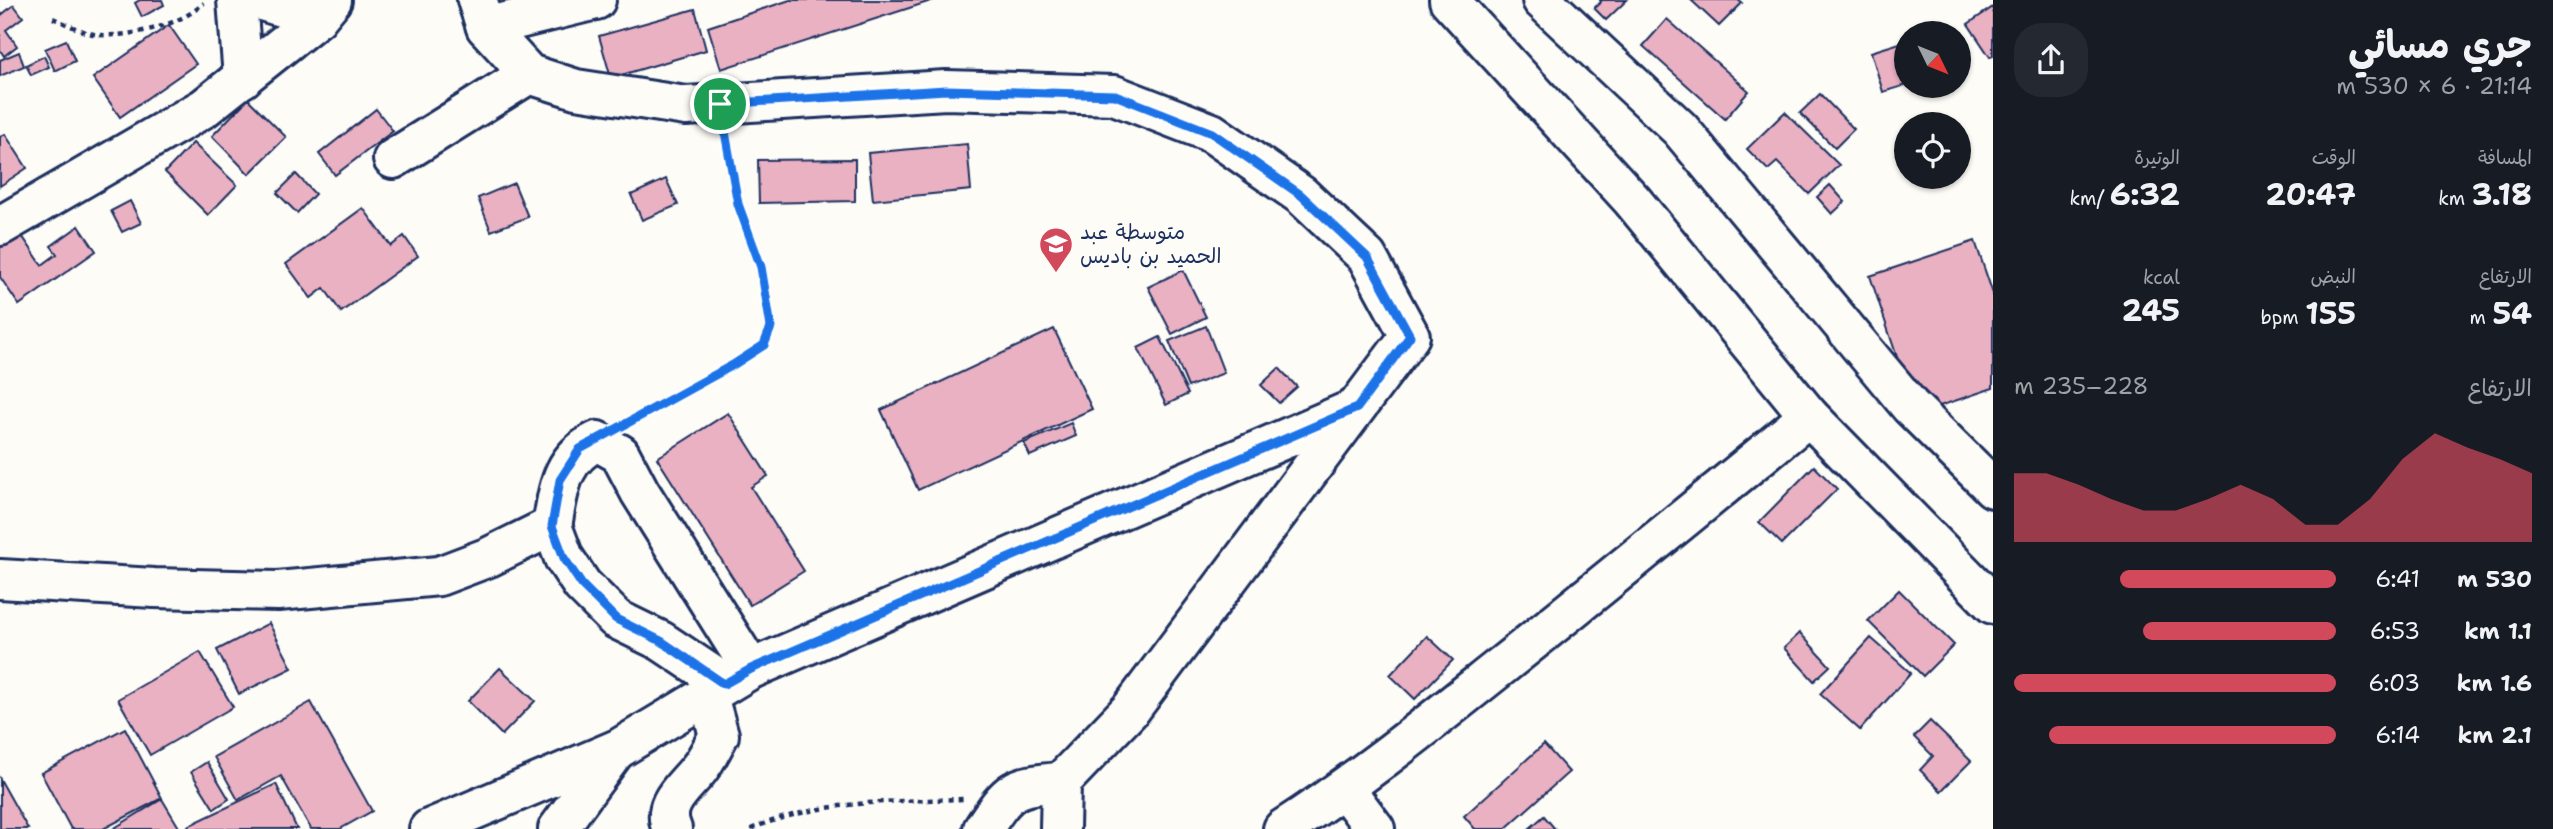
<!DOCTYPE html>
<html lang="ar">
<head>
<meta charset="utf-8">
<style>
	:root { --surface:#171b24; --page:#242831; --text:#f1f3f6; --muted:#9ea1a6; --accent:#d1495b }
	body { margin:0; font-family:"Shantell Sans","Playpen Sans Arabic",sans-serif; background:var(--page); color:var(--text); direction:rtl; height:100vh; display:flex; flex-direction:column; font-size:26px; white-space:nowrap }
	* { box-sizing:border-box; margin:0 }
	p { font-size:23px; color:var(--muted) }
	.icon { flex:none; width:38px; height:38px; fill:none; stroke:currentColor; stroke-width:2; stroke-linecap:round; stroke-linejoin:round }
	.map { position:relative; flex:1; overflow:hidden; direction:ltr }
	.sheet { display:flex; flex-direction:column; background:var(--surface); width:560px }
	.sheet>* { flex:none }
	.needle { width:46px; rotate:133deg }
	.buttons { position:absolute; left:1894px; top:21px; display:grid; gap:14px }
	.buttons a { display:grid; place-items:center; width:77px; height:77px; border-radius:50%; background:var(--surface); box-shadow:0 2px 5px #0004; font-size:35px }
	.pin { position:absolute; display:grid; place-items:center; width:60px; height:60px; color:#fff; margin:-30px; border:4px solid #fff; border-radius:50%; box-shadow:0 2px 7px #0007 }
	.round { display:grid; place-items:center; flex:none; width:74px; height:74px; border-radius:28px; background:var(--page) }
	.overview { display:flex; align-items:center; justify-content:space-between; height:119px; padding:0 21px }
	h1 { font-size:38px; font-weight:700; line-height:52px }
	.metrics { display:grid; grid-template-columns:repeat(3,1fr); gap:10px; height:119px; padding:7px 21px }
	.metrics div { display:grid; align-content:center }
	.metrics b { font-size:30px; font-weight:700 }
	.metrics small { font-size:19px; font-weight:400 }
	.metrics p { font-size:19px }
	.chart { height:196px; padding:14px 21px }
	.chart p { display:flex; justify-content:space-between }
	.chart svg { width:100%; height:126px; margin-top:7px; fill:var(--accent); opacity:.7 }
	ul { padding:0 21px; list-style:none; font-size:23px }
	li { display:grid; grid-template-columns:112px 84px 1fr; align-items:center; height:52px }
	li i { height:18px; border-radius:9px; background:var(--accent) }
	main { display:flex; flex:1; min-height:0 }
	.map>svg:first-child { display:block }
	.building { fill:#eab1c3; stroke:#1b2f5e; stroke-width:2 }
	.lines { fill:none; stroke-linecap:round; stroke-linejoin:round }
	.minor-casing { stroke:#1b2f5e; stroke-width:44 }
	.path { stroke:#1b2f5e; stroke-width:4.5; stroke-dasharray:5 5; stroke-linecap:butt }
	.minor { stroke:#fdfcf7; stroke-width:38 }
	.route-casing { stroke:#fff; stroke-width:14 }
	.route { stroke:#1a73e8; stroke-width:9 }
	.labels { text-anchor:middle; stroke-width:7; stroke-linejoin:round; paint-order:stroke }
	.poi-label { font-size:21px; fill:#1b2f5e; stroke:#fdfcf7; text-anchor:start }
</style>
</head>
<body>
<main>
<section class="sheet">
<div class="overview"><div><h1>جري مسائي</h1><p>21:14 · 6 × 530 m</p></div><a class="round"><svg class="icon" aria-label="share" viewBox="0 0 24 24"><path d="M12 15V3M7 8l5-5 5 5M5 13v7h14v-7"/></svg></a></div>
<div class="metrics">
<div><p>المسافة</p><b>3.18<small> km</small></b></div>
<div><p>الوقت</p><b>20:47</b></div>
<div><p>الوتيرة</p><b>6:32<small> /km</small></b></div>
</div>
<div class="metrics">
<div><p>الارتفاع</p><b>54<small> m</small></b></div>
<div><p>النبض</p><b>155<small> bpm</small></b></div>
<div><p>kcal</p><b>245</b></div>
</div>
<div class="chart"><p><span>الارتفاع</span>228–235 m</p>
<svg viewBox="0 0 160 44" preserveAspectRatio="none"><path d="M0 44V20L10 20L20 24L30 29L40 33L50 33L60 29L70 24L80 29L90 38L100 38L110 29L120 15L130 6L140 11L150 15L160 20V44z"/></svg>
</div>
<ul>
<li><b>530 m</b>6:41<i style="width:67%"></i></li>
<li><b>1.1 km</b>6:53<i style="width:60%"></i></li>
<li><b>1.6 km</b>6:03<i style="width:100%"></i></li>
<li><b>2.1 km</b>6:14<i style="width:89%"></i></li>
</ul>
</section>
<div class="map">
<svg width="1993" height="829" viewBox="0 0 1993 829">
	<rect width="100%" height="100%" fill="#fdfcf7"/>
	<filter id="ink" filterUnits="userSpaceOnUse"><feTurbulence type="fractalNoise" baseFrequency=".0143" numOctaves="2"/><feDisplacementMap in="SourceGraphic" scale="14" xChannelSelector="R" yChannelSelector="G"/><feConvolveMatrix kernelMatrix="1 2 1 2 8 2 1 2 1" color-interpolation-filters="sRGB"/></filter>
	<g filter="url(#ink)">
		<!-- building -->
		<g class="building">
			<polygon points="140,0 162,0 164,5 142,17 135,3"/>
			<polygon points="790,0 934,0 721,69 708,27"/>
			<polygon points="1600,0 1627,0 1606,20 1594,8 1601,2"/>
			<polygon points="1691,0 1738,0 1742,3 1719,26"/>
			<polygon points="14,5 23,17 6,30 17,46 4,56 0,50 0,16"/>
			<polygon points="1993,7 1993,56 1990,57 1968,24"/>
			<polygon points="695,9 706,50 611,78 599,36"/>
			<polygon points="1667,19 1749,91 1725,119 1643,46"/>
			<polygon points="169,25 196,64 120,117 93,78"/>
			<polygon points="1955,27 1957,33 1933,33"/>
			<polygon points="1958,38 1967,67 1958,69"/>
			<polygon points="66,40 75,61 55,71 45,49"/>
			<polygon points="1906,41 1906,85 1883,92 1871,52"/>
			<polygon points="19,52 24,66 0,76 0,60"/>
			<polygon points="44,56 49,67 31,75 26,65"/>
			<polygon points="1820,94 1854,129 1835,148 1800,113"/>
			<polygon points="248,99 286,137 249,174 212,136"/>
			<polygon points="376,109 393,131 335,175 319,154"/>
			<polygon points="1785,112 1839,165 1809,194 1777,162 1768,170 1747,149"/>
			<polygon points="5,134 27,168 0,186 0,137"/>
			<polygon points="193,143 237,185 208,215 165,172"/>
			<polygon points="967,144 971,190 873,200 868,153"/>
			<polygon points="855,159 855,201 759,203 758,160"/>
			<polygon points="296,174 315,194 297,213 277,193"/>
			<polygon points="666,179 678,205 642,220 631,195"/>
			<polygon points="514,183 528,217 491,231 478,198"/>
			<polygon points="1830,185 1845,202 1832,214 1817,197"/>
			<polygon points="130,201 141,223 122,232 111,211"/>
			<polygon points="363,208 391,246 404,236 418,256 341,312 324,288 311,298 286,264"/>
			<polygon points="79,226 96,251 19,305 0,277 0,247 20,233 42,265 57,254 51,246"/>
			<polygon points="1975,241 1993,294 1993,388 1916,414 1870,276"/>
			<polygon points="1183,270 1206,317 1172,334 1148,287"/>
			<polygon points="1206,326 1224,373 1188,387 1169,341"/>
			<polygon points="1054,329 1092,409 918,490 881,410"/>
			<polygon points="1160,337 1188,394 1166,405 1138,348"/>
			<polygon points="1279,368 1297,387 1279,403 1261,385"/>
			<polygon points="728,413 768,476 751,487 804,571 750,605 657,458"/>
			<polygon points="1071,423 1076,436 1030,456 1024,443"/>
			<polygon points="1814,466 1837,489 1782,544 1759,522"/>
			<polygon points="1899,590 1954,645 1923,676 1868,621"/>
			<polygon points="269,623 292,668 239,694 217,650"/>
			<polygon points="1800,633 1830,666 1814,681 1784,648"/>
			<polygon points="1427,636 1453,660 1415,699 1390,675"/>
			<polygon points="1871,638 1911,673 1860,730 1820,694"/>
			<polygon points="200,652 233,707 150,755 118,699"/>
			<polygon points="500,668 535,701 502,735 468,701"/>
			<polygon points="311,702 372,811 340,829 311,829 281,776 238,800 214,757"/>
			<polygon points="1930,721 1971,761 1941,791 1920,770 1933,756 1914,737"/>
			<polygon points="125,728 162,798 103,829 71,829 41,773"/>
			<polygon points="1544,744 1569,772 1505,829 1475,829 1464,816"/>
			<polygon points="207,762 229,799 214,809 191,772"/>
			<polygon points="0,779 28,829 0,829"/>
			<polygon points="276,784 297,829 189,829 188,826"/>
			<polygon points="162,799 180,829 113,829"/>
			<polygon points="1544,816 1555,829 1529,829"/>
		</g>
		<g class="lines">
			<!-- minor casing -->
			<g class="minor-casing">
				<g id="minor">
					<polyline points="237,0 243,78"/>
					<polyline points="259,0 317,18"/>
					<polyline points="477,0 486,27 529,74 576,89 686,106 946,90 1114,95 1212,133 1301,195 1367,257 1410,336 1131,709 1061,782 1060,829"/>
					<polyline points="1449,0 1632,200 1809,416 1993,604"/>
					<polyline points="1542,0 1680,129 1910,406 1993,488"/>
					<polyline points="486,27 596,0"/>
					<polyline points="393,159 529,74"/>
					<polyline points="0,226 204,108 317,18 332,0"/>
					<polyline points="552,526 564,558 582,585 616,619 661,641 724,683"/>
					<path d="M 0,579 L 154,588 L 278,591 L 439,576 L 489,557 L 552,526 C 559,489 560,459 597,441 L 620,454 L 640,492 L 751,669"/>
					<polyline points="1345,789 1375,829"/>
					<polyline points="429,829 618,749 751,669 1354,409"/>
					<polyline points="558,829 616,750"/>
					<path d="M 672,829 C 660,804 685,787 699,769 C 707,759 713,746 719,735 L 707,693"/>
					<path d="M 983,829 C 1010,788 1012,786 1061,782"/>
					<path d="M 1283,829 C 1361,779 1432,721 1504,664 C 1607,582 1708,499 1809,416"/>
				</g>
			</g>
			<!-- path -->
			<g class="path">
				<path d="M 53,18 C 67,24 85,34 100,35 C 132,37 181,25 204,3"/>
				<polyline points="632,422 764,345 771,327 761,267 738,204 726,136"/>
				<path d="M 751,829 C 817,801 892,801 964,799"/>
			</g>
			<!-- minor -->
			<use href="#minor" class="minor"/>
		</g>
	</g>
	<g class="lines" filter="url(#ink)">
		<!-- route casing -->
		<g class="route-casing">
			<polygon id="route" points="946,90 1115,95 1212,133 1301,195 1367,257 1410,336 1357,408 751,669 724,684 661,641 616,619 582,585 564,558 552,526 560,480 580,449 733,365 764,345 771,327 761,267 738,204 720,104"/>
		</g>
		<!-- route -->
		<use href="#route" class="route"/>
	</g>
	<!-- icons -->
	<defs>
		<g id="school-pin" transform="scale(1.75)"><path d="M0 17L-7.5 6A9.5 9.5 0 1 1 7.5 6Z" fill="#d1495b" stroke="#fdfcf7"/><path d="M0-5L7-2L0 1L-7-2ZM-4 1L0 2.5L4 1V4Q0 6-4 4Z" fill="#fff"/></g>
	</defs>
	<g fill-rule="evenodd">
		<use href="#school-pin" x="1056" y="244"/>
	</g>
	<g class="labels">
		<!-- poi labels -->
		<g class="poi-label">
			<text x="1080" y="239">متوسطة عبد<tspan x="1080" dy="24">الحميد بن باديس</tspan></text>
		</g>
	</g>
</svg>
<div class="buttons">
<a><svg class="needle" viewBox="-14 -14 28 28"><path d="M0-13l5 13h-10z" fill="#e53935"/><path d="M0 13l5-13h-10z" fill="#9ea1a6"/></svg></a>
<a><svg class="icon" aria-label="locate" viewBox="0 0 24 24"><circle cx="12" cy="12" r="6"/><path d="M12 2v4M12 18v4M2 12h4M18 12h4"/></svg></a>
</div>
<div class="pin" style="left:720px;top:104px;background:#1e9e55"><svg class="icon" aria-label="arrive" viewBox="0 0 24 24"><path d="M6 21V4h12l-3 4 3 4H6"/></svg></div>
</div>
</main>
</body>
</html>
